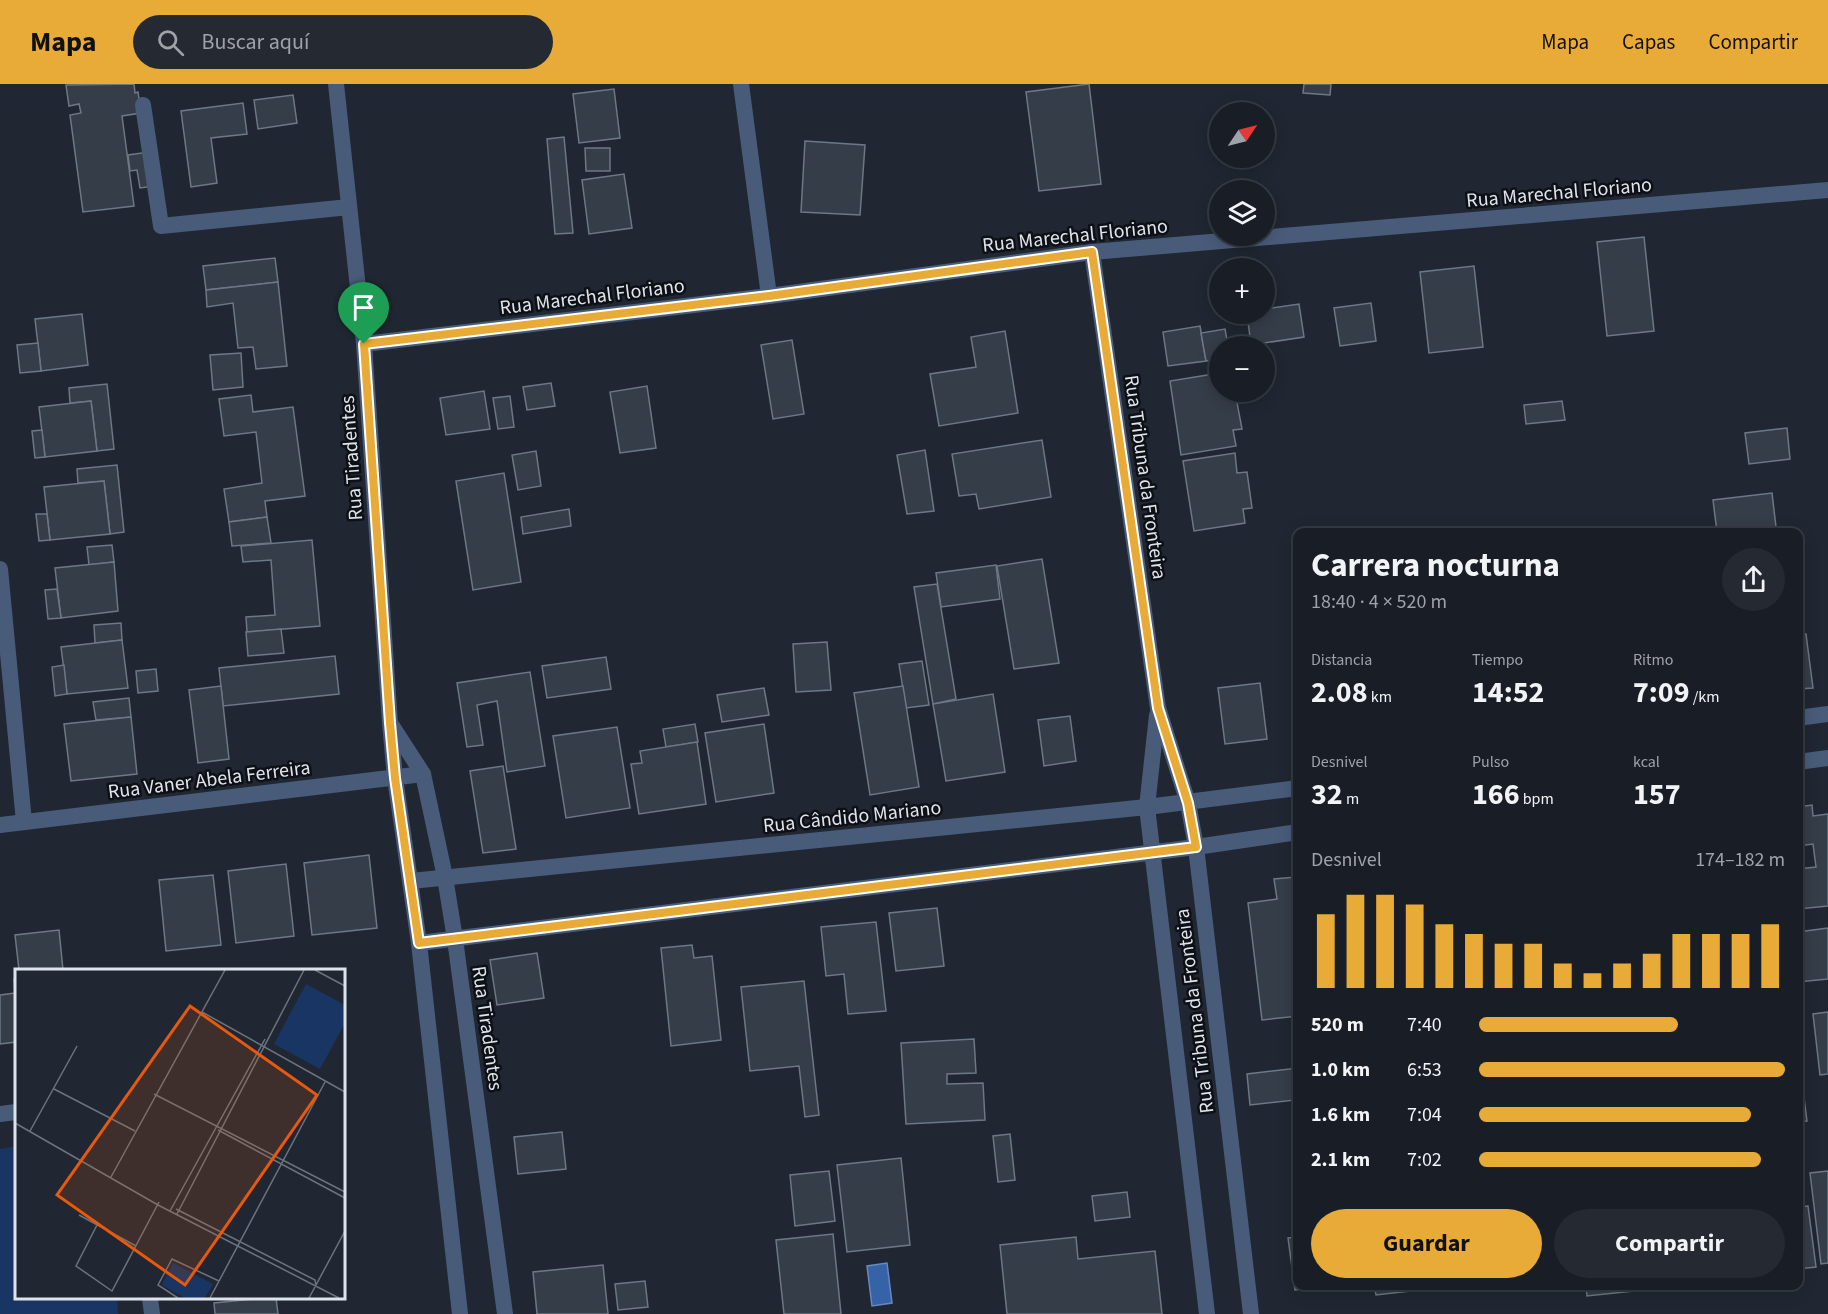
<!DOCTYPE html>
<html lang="es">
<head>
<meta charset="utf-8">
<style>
	:root { --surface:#181d26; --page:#252a32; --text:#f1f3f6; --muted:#9fa2a7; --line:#363b43; --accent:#e8ab37 }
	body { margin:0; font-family:"Source Sans 3",sans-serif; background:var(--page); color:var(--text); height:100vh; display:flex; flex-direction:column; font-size:22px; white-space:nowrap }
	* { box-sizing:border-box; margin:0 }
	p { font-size:20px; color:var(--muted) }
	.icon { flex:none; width:33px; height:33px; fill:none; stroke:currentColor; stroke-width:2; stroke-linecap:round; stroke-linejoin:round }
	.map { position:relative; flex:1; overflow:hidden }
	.drawer { position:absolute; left:1293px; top:444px; width:510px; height:762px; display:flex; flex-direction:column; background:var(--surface); border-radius:12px; box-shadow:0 3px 15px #0003,0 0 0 2px var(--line) }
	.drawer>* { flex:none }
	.needle { width:39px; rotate:55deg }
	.tools { position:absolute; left:1209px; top:18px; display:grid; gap:12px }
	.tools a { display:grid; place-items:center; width:66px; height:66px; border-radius:50%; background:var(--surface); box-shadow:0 3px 15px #0003,0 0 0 2px var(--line); font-size:30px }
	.pin { position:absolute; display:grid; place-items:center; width:51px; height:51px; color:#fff; margin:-62px -26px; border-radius:50% 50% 50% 0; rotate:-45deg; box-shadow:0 0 6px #0007 }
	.pin .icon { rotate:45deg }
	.round { display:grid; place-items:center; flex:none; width:63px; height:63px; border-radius:32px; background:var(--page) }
	.headline { display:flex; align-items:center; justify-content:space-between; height:102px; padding:0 18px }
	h1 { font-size:33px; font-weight:700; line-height:45px }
	.figures { display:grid; grid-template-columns:repeat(3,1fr); gap:9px; height:102px; padding:6px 18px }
	.figures div { display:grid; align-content:center }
	.figures b { font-size:30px; font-weight:700 }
	.figures small { font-size:16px; font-weight:400 }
	.figures p { font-size:16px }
	.chart { height:168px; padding:12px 18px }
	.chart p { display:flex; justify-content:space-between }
	.chart svg { width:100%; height:108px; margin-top:6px; stroke:var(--accent); stroke-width:6 }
	.cta { display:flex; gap:12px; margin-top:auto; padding:12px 18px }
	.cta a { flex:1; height:69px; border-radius:36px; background:var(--accent); color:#111; font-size:24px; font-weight:700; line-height:69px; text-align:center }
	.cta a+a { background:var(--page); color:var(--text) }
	ul { padding:0 18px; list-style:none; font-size:20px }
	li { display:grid; grid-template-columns:96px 72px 1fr; align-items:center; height:45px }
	li i { height:15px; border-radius:8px; background:var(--accent) }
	header { display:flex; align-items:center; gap:36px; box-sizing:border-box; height:84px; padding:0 30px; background:var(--accent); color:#111 }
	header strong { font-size:28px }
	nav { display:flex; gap:33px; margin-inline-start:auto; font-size:21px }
	.search { width:420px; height:54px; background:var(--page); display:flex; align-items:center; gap:15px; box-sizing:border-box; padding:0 21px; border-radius:33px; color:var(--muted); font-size:22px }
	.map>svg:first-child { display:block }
	.green { fill:#183563 }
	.water { fill:#3662a8; stroke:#6989bc; stroke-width:1.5 }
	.building { fill:#353d49; stroke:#6e7784; stroke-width:1.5 }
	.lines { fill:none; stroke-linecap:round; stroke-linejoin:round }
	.service { stroke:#485c7a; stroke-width:16 }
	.minor { stroke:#485c7a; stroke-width:16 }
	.route-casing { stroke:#fff; stroke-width:12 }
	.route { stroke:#e8ab37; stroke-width:8 }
	.labels { text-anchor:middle; stroke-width:5; stroke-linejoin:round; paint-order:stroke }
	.street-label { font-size:20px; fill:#dfe4ec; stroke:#0d1015 }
	.inset-road { fill:none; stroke:#6c737c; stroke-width:1.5 }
	.view { fill:#e8590c; fill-opacity:0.15; stroke:#e8590c; stroke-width:3 }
	.inset-edge { fill:none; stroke:#dfe4ec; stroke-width:3 }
</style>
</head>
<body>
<header>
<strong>Mapa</strong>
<div class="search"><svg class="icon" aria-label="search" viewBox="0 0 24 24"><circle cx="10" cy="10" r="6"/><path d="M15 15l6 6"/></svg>Buscar aquí</div>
<nav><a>Mapa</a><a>Capas</a><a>Compartir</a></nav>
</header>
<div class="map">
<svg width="1828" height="1230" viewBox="0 0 1828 1230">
	<rect width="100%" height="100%" fill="#202732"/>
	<!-- green -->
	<polygon class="green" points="16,1062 16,1214 117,1214 118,1230 0,1230 0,1065"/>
	<!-- water -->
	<polygon class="water" points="887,1179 892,1219 872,1222 867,1182"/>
	<!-- building -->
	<g class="building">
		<polygon points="134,0 135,9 138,8 141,29 122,32 134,122 83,128 70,31 81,29 79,20 69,22 66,1"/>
		<polygon points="1089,0 1101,100 1039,107 1026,8"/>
		<polygon points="1304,0 1331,0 1330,11 1303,9"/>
		<polygon points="614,5 620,54 579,59 573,10"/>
		<polygon points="293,11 297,39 258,45 254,16"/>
		<polygon points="243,19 247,50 211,54 217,99 191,103 181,27"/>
		<polygon points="564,53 573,149 555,150 547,55"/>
		<polygon points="805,57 865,61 860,131 801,128"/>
		<polygon points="585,64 610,64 610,87 586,87"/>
		<polygon points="149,68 154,102 140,104 137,86 130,87 128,71"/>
		<polygon points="624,90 632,144 589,150 582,96"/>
		<polygon points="1644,153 1654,247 1607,252 1597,158"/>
		<polygon points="275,174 278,198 206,206 203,182"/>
		<polygon points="1474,182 1483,263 1429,269 1420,188"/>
		<polygon points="278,198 287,282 256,285 253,263 238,264 233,219 207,223 206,206"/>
		<polygon points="1371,219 1376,257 1340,262 1334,224"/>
		<polygon points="1299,220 1304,253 1251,261 1247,230 1264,230 1264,225"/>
		<polygon points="82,230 88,281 41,287 35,235"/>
		<polygon points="1200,242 1206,277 1168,282 1163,248"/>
		<polygon points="1225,245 1228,262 1220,262 1220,274 1206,277 1201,249"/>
		<polygon points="1005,247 1018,329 939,342 930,290 976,283 971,253"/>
		<polygon points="792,256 804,330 773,335 761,261"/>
		<polygon points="38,259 41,287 20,289 17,261"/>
		<polygon points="241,269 243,303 213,306 210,271"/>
		<polygon points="1220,289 1220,308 1235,308 1242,345 1233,346 1236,362 1181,371 1170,297"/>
		<polygon points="551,299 555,322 527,326 523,303"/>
		<polygon points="107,300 114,365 97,367 91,317 70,319 69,304"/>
		<polygon points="647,302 656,364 620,369 610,308"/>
		<polygon points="484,307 490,345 446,351 440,314"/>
		<polygon points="251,311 253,328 293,323 305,412 265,417 267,433 229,438 224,405 262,399 256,348 224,352 219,315"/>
		<polygon points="510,312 514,343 498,345 493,314"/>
		<polygon points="91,317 97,367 45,373 39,323"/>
		<polygon points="1562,317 1565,336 1526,340 1524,321"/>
		<polygon points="1787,344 1790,375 1749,380 1745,349"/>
		<polygon points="42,346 45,373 35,374 32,347"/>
		<polygon points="1042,356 1051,413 979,425 976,410 959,412 952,370"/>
		<polygon points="925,366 934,427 907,430 897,371"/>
		<polygon points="536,367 541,402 518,406 512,371"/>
		<polygon points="1235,369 1237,389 1247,388 1252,424 1243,425 1245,439 1194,447 1183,377"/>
		<polygon points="117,381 124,448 110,450 104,397 78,399 77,385"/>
		<polygon points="504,389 521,498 473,506 456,397"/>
		<polygon points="104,397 110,450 50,456 44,403"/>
		<polygon points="1772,409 1776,443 1717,448 1713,416"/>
		<polygon points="569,425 571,442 523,450 521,433"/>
		<polygon points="36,430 47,430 50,456 39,457"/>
		<polygon points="267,433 271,459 232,462 229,438"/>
		<polygon points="312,456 320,542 247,548 246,533 275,531 271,476 243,478 241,462"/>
		<polygon points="112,461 114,478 89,481 87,463"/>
		<polygon points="1042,475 1059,579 1014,585 997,482"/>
		<polygon points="114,478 118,527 61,534 55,484"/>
		<polygon points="996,481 1000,515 941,523 936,489"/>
		<polygon points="937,500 956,615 933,620 914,503"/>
		<polygon points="57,505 61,534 48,535 45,506"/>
		<polygon points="121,539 122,556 95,559 94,541"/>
		<polygon points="281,545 284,569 248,572 246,548"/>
		<polygon points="1806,550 1813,604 1798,605 1798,551"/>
		<polygon points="122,556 128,604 67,610 61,563"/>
		<polygon points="827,558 831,606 796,608 793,560"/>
		<polygon points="335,572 339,610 223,622 219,584"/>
		<polygon points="606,573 611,605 547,614 542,582"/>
		<polygon points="922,577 929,621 906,624 899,580"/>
		<polygon points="64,581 67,610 55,612 52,583"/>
		<polygon points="156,585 158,607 138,609 136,587"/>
		<polygon points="530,588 545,682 507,688 497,617 477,621 483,661 467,663 457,599"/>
		<polygon points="1260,599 1267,655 1225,660 1218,604"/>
		<polygon points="221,602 229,675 198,679 189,606"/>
		<polygon points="903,602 919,703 870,711 854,609"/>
		<polygon points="764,604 769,631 722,638 717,611"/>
		<polygon points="993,610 1005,688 946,697 933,620"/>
		<polygon points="129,614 131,633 96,636 93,618"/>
		<polygon points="1070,632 1076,677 1044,682 1038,636"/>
		<polygon points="131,633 137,690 71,697 64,640"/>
		<polygon points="695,640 698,658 666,663 663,645"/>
		<polygon points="764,640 774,709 716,718 705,649"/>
		<polygon points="617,643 630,724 566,734 553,652"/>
		<polygon points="697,658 706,720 639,730 631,680 642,679 640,667"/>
		<polygon points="503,682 516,765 483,769 470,687"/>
		<polygon points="1812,721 1813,732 1828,730 1828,822 1798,825 1798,785 1816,783 1813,760 1798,762 1798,723"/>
		<polygon points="369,771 377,844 312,851 304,779"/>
		<polygon points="286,780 294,852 236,859 228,787"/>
		<polygon points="213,791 221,861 166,867 159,796"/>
		<polygon points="1296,793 1298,808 1298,932 1262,936 1248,819 1277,815 1274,795"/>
		<polygon points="937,824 944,882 896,887 889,829"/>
		<polygon points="876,838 886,927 848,930 844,890 826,892 821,843"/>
		<polygon points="1828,844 1828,895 1798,898 1798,848"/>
		<polygon points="59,846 63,886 19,886 15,851"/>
		<polygon points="692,861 694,874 712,872 721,956 671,962 661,864"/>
		<polygon points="537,869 544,914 497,921 490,876"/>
		<polygon points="14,895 16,895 16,958 0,960 0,911 15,909"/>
		<polygon points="804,897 819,1031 805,1033 799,982 750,987 741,903"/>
		<polygon points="1828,928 1828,990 1820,991 1813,930"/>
		<polygon points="974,955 976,989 947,990 947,1000 983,999 985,1036 906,1040 901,959"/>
		<polygon points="1798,967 1807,1037 1798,1038"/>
		<polygon points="1298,984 1298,1039 1295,1016 1250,1021 1247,990"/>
		<polygon points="562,1048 566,1085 518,1090 514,1053"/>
		<polygon points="1010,1050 1015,1096 998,1098 993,1052"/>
		<polygon points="901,1074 910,1161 847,1168 837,1081"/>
		<polygon points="829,1087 835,1137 795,1142 790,1091"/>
		<polygon points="1828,1087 1828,1179 1821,1180 1810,1089"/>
		<polygon points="1127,1108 1130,1133 1095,1137 1092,1112"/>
		<polygon points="1808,1122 1816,1183 1798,1185 1798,1123"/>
		<polygon points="833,1150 841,1230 784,1230 776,1156"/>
		<polygon points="1076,1153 1078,1175 1155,1167 1162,1230 1007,1230 1000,1161"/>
		<polygon points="1298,1153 1298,1202 1332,1202 1295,1206 1288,1154"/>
		<polygon points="603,1181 608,1230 537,1230 533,1188"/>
		<polygon points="645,1197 648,1223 618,1226 615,1200"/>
		<polygon points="1374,1202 1409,1202 1410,1207 1376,1211"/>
		<polygon points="1429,1202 1455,1202 1430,1204"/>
		<polygon points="1586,1202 1642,1202 1643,1206 1587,1212"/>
		<polygon points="263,1214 276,1214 278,1230 215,1230 214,1219"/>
	</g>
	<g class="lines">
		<!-- service -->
		<polyline class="service" points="143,21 161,142 349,123"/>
		<!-- minor -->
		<g class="minor">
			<polyline points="336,0 364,260 390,639 395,694 419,859 460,1230"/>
			<polyline points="741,0 769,212"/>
			<polyline points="1092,168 1158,624 1188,719 1196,763 1251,1230"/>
			<polyline points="364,260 769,212 1092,168 1828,106"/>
			<polyline points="0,485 24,738"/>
			<polyline points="1157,631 1147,723 1207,1230"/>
			<polyline points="1798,634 1828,630"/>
			<polyline points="392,642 423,690 445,793 455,855 505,1230"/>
			<polyline points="1798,678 1828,674"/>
			<polyline points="0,741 423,690"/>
			<polyline points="411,797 1147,723 1298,704"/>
			<polyline points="419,859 1196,763 1298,748"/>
			<polyline points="0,1030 16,1028"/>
			<polyline points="150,1214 152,1230"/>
		</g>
	</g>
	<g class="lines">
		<!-- route casing -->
		<g class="route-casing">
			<polygon id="route" points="1092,168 1158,624 1188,719 1196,763 419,859 395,694 390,639 364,260 769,212"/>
		</g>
		<!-- route -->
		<use href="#route" class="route"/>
	</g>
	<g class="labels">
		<!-- street labels -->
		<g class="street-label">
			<text transform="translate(1559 108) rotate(-5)" y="7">Rua Marechal Floriano</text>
			<text transform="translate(1075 151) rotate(-6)" y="7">Rua Marechal Floriano</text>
			<text transform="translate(592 212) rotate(-7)" y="7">Rua Marechal Floriano</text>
			<text transform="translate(351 374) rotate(-94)" y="7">Rua Tiradentes</text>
			<text transform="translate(1146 393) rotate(82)" y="7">Rua Tribuna da Fronteira</text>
			<text transform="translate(209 695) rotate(-7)" y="7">Rua Vaner Abela Ferreira</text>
			<text transform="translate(852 732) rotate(-6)" y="7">Rua Cândido Mariano</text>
			<text transform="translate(1194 927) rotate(-97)" y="7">Rua Tribuna da Fronteira</text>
			<text transform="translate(488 944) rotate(82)" y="7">Rua Tiradentes</text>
		</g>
	</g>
	<!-- overview -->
	<g transform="translate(15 885)">
		<rect width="330" height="330" fill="#202732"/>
		<path d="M 291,15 L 330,36 L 330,54 L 305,100 L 259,75 ZM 158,294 L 198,315 L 190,329 L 170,329 L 150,318 L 147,315 Z" fill="#183563"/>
		<path class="inset-road" d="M 300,1 L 330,17M 187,43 L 330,123M 39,120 L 120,162M 139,125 L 330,223M 0,154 L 143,236 L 324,329M 203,161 L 330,229M 15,162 L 62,77M 96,208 L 210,1M 161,240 L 300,311 L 301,317M 155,242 L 250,70M 162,245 L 289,1M 64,246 L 121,277M 82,256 L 61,297 L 97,322 L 144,233M 163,329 L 143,316 L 157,290 L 204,312M 195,329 L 310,113M 294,329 L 330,262"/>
		<path class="view" d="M 175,37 L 302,126 L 170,316 L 42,226 Z"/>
		<rect width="330" height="330" class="inset-edge"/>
	</g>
</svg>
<div class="tools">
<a><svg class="needle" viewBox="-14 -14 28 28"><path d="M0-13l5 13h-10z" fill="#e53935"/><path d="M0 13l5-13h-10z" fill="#9fa2a7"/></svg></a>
<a><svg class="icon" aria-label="layers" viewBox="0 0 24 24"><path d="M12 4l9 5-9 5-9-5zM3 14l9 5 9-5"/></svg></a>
<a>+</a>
<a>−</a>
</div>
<div class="pin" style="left:364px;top:260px;background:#1e9e55"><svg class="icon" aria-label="arrive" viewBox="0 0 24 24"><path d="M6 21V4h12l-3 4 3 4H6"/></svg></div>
<section class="drawer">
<div class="headline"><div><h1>Carrera nocturna</h1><p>18:40 · 4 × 520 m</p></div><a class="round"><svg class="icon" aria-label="share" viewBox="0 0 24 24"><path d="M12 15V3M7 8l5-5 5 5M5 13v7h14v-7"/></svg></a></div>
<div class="figures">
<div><p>Distancia</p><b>2.08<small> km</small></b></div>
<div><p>Tiempo</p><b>14:52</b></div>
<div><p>Ritmo</p><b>7:09<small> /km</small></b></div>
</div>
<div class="figures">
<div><p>Desnivel</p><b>32<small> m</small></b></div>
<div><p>Pulso</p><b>166<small> bpm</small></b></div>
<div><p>kcal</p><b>157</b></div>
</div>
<div class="chart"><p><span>Desnivel</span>174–182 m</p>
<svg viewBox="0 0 160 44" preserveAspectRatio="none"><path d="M5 44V14M15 44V6M25 44V6M35 44V10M45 44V18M55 44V22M65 44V26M75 44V26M85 44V34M95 44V38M105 44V34M115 44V30M125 44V22M135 44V22M145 44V22M155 44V18"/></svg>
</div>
<ul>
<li><b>520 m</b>7:40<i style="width:65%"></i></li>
<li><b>1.0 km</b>6:53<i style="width:100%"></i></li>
<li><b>1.6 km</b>7:04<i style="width:89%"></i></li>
<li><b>2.1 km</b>7:02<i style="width:92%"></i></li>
</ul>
<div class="cta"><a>Guardar</a><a>Compartir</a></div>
</section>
</div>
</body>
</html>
